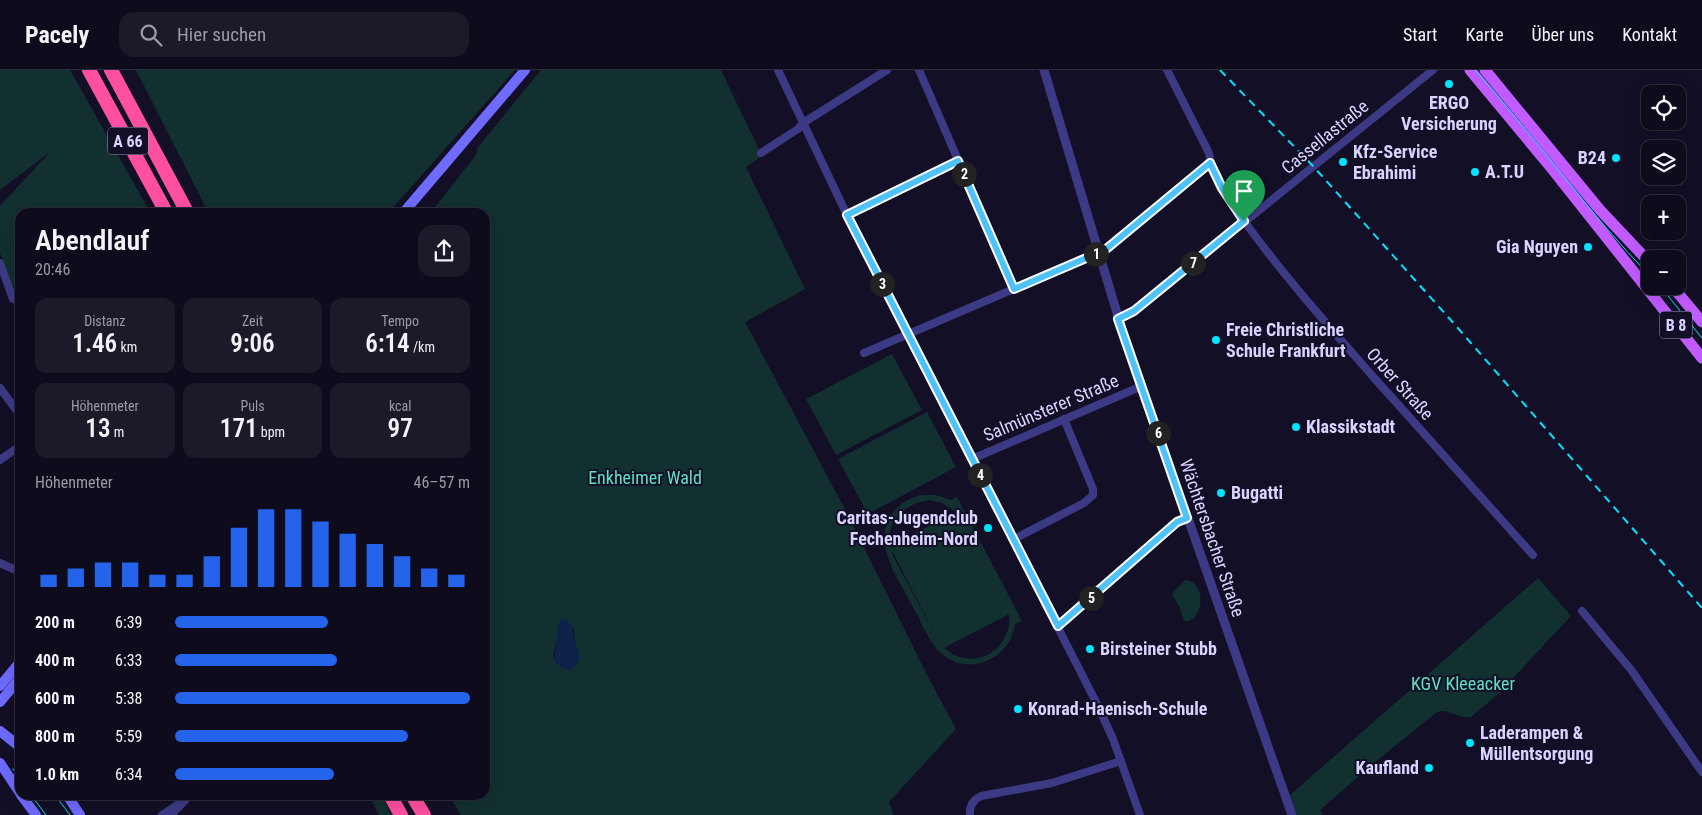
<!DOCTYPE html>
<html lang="de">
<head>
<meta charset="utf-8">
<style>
	:root { --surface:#0e0b1c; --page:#1c1929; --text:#f1f3f6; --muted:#9b9ba3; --line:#2e2b3b; --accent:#2563eb }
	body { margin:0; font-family:"Roboto Condensed",sans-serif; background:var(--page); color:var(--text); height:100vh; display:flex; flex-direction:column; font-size:19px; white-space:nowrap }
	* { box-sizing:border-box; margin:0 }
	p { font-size:16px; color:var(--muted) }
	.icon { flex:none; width:28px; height:28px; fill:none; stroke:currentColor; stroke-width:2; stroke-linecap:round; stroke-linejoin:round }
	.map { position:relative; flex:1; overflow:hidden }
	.panel { position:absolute; left:15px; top:138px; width:475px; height:592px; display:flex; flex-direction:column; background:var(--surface); border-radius:15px; box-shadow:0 5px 20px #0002,0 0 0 1px var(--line) }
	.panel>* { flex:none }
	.controls { position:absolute; left:1641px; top:15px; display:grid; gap:10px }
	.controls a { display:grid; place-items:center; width:45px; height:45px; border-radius:10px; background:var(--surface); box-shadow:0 5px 20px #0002,0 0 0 1px var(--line); font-size:25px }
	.pin { position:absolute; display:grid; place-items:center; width:42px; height:42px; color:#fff; margin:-51px -21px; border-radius:50% 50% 50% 0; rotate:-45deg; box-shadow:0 0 5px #0007 }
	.pin .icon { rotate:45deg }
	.km { position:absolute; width:25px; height:25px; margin:-12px; border-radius:50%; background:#222; color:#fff; font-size:14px; line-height:25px; text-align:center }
	.round { display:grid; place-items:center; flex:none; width:52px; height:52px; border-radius:15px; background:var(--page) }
	.overview { display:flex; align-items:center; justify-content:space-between; height:85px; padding:0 20px }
	h1 { font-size:28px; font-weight:600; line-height:38px }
	.metrics { display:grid; grid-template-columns:repeat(3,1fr); gap:8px; height:85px; padding:5px 20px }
	.metrics div { display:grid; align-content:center; border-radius:12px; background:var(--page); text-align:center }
	.metrics b { font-size:25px; font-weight:600 }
	.metrics small { font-size:14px; font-weight:400 }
	.metrics p { font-size:14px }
	.chart { height:140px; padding:10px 20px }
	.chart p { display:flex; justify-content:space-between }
	.chart svg { width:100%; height:90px; margin-top:5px; stroke:var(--accent); stroke-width:6 }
	ul { padding:0 20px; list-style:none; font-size:16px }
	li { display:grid; grid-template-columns:80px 60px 1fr; align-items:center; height:38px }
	li i { height:12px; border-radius:6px; background:var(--accent) }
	header { display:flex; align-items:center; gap:30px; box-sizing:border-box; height:70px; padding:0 25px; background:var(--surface); border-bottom:1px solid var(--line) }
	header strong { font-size:24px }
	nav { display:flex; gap:28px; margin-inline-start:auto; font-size:18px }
	.search { width:350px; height:45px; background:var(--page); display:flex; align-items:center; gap:12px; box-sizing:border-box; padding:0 18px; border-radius:15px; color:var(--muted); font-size:19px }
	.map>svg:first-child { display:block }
	.green { fill:#12302f; fill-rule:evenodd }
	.water { fill:#0c2248 }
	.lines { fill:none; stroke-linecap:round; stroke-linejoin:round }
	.minor { stroke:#3d3a85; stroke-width:8 }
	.tertiary { stroke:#3d3a85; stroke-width:9 }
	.secondary { stroke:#6f6bff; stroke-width:10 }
	.primary { stroke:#c25bff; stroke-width:11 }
	.motorway { stroke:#ff4fa3; stroke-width:14 }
	.tram { stroke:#00e5ff; stroke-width:1 }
	.rail { stroke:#00e5ff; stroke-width:2; stroke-dasharray:8 6; stroke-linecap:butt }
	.route-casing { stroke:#fff; stroke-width:10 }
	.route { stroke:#4fc3f7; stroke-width:6 }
	.poi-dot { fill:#00e5ff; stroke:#130f26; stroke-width:2 }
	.labels { text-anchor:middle; stroke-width:4; stroke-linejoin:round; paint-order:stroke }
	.shield { fill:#130f26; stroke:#9e99be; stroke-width:1 }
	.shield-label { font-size:16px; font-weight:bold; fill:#d9d4ff }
	.poi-label { font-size:18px; font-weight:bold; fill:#d9d4ff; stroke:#130f26; text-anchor:start }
	.street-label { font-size:18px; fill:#d9d4ff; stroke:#130f26 }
	.park-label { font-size:18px; fill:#5fe0c0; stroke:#130f26 }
</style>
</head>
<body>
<header>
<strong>Pacely</strong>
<div class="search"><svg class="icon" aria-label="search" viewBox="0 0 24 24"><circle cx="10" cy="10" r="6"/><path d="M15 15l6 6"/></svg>Hier suchen</div>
<nav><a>Start</a><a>Karte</a><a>Über uns</a><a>Kontakt</a></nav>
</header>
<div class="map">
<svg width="1702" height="745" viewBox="0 0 1702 745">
	<rect width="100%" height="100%" fill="#130f26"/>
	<!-- green -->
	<g class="green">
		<polygon points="0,0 70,0 150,142 20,142 20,216 13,217 0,183 0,136 50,82 0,120"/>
		<polygon points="136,0 515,0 389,142 208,142"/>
		<path d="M 541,0 L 721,0 L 762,86 L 746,97 L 805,219 L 745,252 L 847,443 L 926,603 L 956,659 L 889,732 L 894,745 L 461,745 L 449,725 L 485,725 L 485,142 L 431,142 L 476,85 L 478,77 ZM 558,556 L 574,558 L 575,574 L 579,581 L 560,597 L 553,586 L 558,563 Z"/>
		<polygon points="892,284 922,340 836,385 806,329"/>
		<polygon points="927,342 956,397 868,444 838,389"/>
		<path d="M 925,425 L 936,425 L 951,430 L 957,427 L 1022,551 L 1015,554 C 1011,588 971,607 943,585 C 929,574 922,553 913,537 C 899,509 870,473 893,443 C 901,432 912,426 925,425 ZM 929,430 L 942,433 L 956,442 L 890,476 C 886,449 905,434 929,430 ZM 892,481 L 939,572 L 893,486 ZM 1009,544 C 1013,581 972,603 944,578 Z"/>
		<path d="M 1538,508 L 1571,546 L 1497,625 L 1471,647 C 1455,649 1449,638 1437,642 L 1374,693 L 1320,740 L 1323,743 L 1320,745 L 1297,745 L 1290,725 Z"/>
		<path d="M 1185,510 C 1205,511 1206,546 1187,552 L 1183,550 L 1181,540 L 1172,524 Z"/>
		<polygon points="369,725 381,725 392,745 379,745"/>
	</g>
	<!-- water -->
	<path class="water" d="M 561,549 C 576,550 572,563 575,573 C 577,578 581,582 579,588 C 577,593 574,598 570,601 L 560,597 L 554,591 L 558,556 Z"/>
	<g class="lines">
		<!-- minor -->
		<g class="minor">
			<polyline points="778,0 847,145 908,265 1096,632 1113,669 1140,745"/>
			<polyline points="919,0 1014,219"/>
			<path d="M 1167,0 L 1209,83 C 1212,111 1234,137 1250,159 C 1289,212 1333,261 1376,310 C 1429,369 1481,427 1533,485"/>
			<polyline points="761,83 798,59 803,53 887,0"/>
			<polyline points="847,145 958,91"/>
			<polyline points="0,193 13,229"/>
			<polyline points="1118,249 1134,241 1433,0"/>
			<polyline points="864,283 1105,180 1210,93"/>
			<polyline points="0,318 20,345"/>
			<polyline points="972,389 1142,316"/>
			<polyline points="0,390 20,376"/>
			<polyline points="1014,469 1084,433 1093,425 1093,419 1064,349"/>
			<polyline points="0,493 20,502"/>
			<polyline points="1582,541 1632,601 1702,702"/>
			<polyline points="1058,557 1177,452 1187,448"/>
			<polyline points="162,745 177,735"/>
			<polyline points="171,745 190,725"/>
			<path d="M 970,745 C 969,736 973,730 981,726 L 1052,713 L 1121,691"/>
		</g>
		<!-- tertiary -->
		<polyline class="tertiary" points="1044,0 1123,263 1292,745"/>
		<!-- secondary -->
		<g class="secondary">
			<polyline points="404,142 525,0"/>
			<polyline points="0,616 20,592"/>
			<polyline points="0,632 20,608"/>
			<polyline points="0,661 20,677"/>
			<polyline points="0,693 20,723"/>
			<polyline points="21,725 36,745"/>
			<polyline points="67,725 80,745"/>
		</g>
		<!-- primary -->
		<g class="primary">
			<polyline points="1470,0 1553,100 1702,288"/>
			<polyline points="1485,0 1600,140 1650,193"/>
			<polyline points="1672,216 1702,252"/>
		</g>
		<!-- motorway -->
		<g class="motorway">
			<polyline points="89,0 166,142"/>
			<polyline points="111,0 187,142"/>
			<polyline points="390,725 401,745"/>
			<polyline points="412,725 424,745"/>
		</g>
		<!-- tram -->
		<g class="tram">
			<path d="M 1475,0 C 1535,67 1587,141 1650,206"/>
			<polyline points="1660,216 1702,268"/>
			<polyline points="13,699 20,709"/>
			<polyline points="31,725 46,745"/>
			<polyline points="55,725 70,745"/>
		</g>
		<!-- rail -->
		<polyline class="rail" points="1220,0 1313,96 1457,257 1702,538"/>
	</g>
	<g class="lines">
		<!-- route casing -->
		<g class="route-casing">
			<polygon id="route" points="958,91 1014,219 1105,180 1210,93 1222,118 1244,151 1134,241 1118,249 1187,448 1177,452 1058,556 847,145"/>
		</g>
		<!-- route -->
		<use href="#route" class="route"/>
	</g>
	<!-- markers -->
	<g class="poi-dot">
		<circle cx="1449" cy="14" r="5"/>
		<circle cx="1616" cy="88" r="5"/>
		<circle cx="1343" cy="92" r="5"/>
		<circle cx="1475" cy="102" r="5"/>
		<circle cx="1588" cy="177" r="5"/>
		<circle cx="1216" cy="270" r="5"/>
		<circle cx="1296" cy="357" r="5"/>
		<circle cx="1221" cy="423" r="5"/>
		<circle cx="988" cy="458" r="5"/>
		<circle cx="1090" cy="579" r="5"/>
		<circle cx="1018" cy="639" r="5"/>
		<circle cx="1470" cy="673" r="5"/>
		<circle cx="1429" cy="698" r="5"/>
	</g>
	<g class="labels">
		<!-- shield labels -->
		<g class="shield">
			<rect x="108" y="57.5" width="40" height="27" rx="4"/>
			<rect x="1660" y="241.5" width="32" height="27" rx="4"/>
		</g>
		<g class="shield-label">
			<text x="128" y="77">A 66</text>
			<text x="1676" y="261">B 8</text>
		</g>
		<!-- poi labels -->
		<g class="poi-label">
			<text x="1449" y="39" text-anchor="middle">ERGO<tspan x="1449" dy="21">Versicherung</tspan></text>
			<text x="1353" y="88">Kfz-Service<tspan x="1353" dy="21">Ebrahimi</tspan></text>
			<text x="1606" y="94" text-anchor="end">B24</text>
			<text x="1485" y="108">A.T.U</text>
			<text x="1578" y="183" text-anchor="end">Gia Nguyen</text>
			<text x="1226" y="266">Freie Christliche<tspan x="1226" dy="21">Schule Frankfurt</tspan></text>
			<text x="1306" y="363">Klassikstadt</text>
			<text x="1231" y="429">Bugatti</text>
			<text x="978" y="454" text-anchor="end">Caritas-Jugendclub<tspan x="978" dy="21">Fechenheim-Nord</tspan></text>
			<text x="1100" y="585">Birsteiner Stubb</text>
			<text x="1028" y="645">Konrad-Haenisch-Schule</text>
			<text x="1480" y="669">Laderampen &amp;<tspan x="1480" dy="21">Müllentsorgung</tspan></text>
			<text x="1419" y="704" text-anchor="end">Kaufland</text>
		</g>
		<!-- street labels -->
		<g class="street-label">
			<text transform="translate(1325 67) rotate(-39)" y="6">Cassellastraße</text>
			<text transform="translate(1400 314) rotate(48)" y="6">Orber Straße</text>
			<text transform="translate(1051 338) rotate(-23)" y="6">Salmünsterer Straße</text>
			<text transform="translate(1212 468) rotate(71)" y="6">Wächtersbacher Straße</text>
		</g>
		<!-- park labels -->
		<g class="park-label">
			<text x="645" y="414">Enkheimer Wald</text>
			<text x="1463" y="620">KGV Kleeacker</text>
		</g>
	</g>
</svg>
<div class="controls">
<a><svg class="icon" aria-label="locate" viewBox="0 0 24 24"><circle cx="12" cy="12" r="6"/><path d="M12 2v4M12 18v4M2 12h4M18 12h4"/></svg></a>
<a><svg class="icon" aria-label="layers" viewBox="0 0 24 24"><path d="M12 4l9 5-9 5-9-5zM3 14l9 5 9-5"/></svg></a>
<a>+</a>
<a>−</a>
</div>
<div class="pin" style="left:1244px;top:151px;background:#1e9e55"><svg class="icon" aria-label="arrive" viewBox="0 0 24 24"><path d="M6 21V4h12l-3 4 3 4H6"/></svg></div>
<b class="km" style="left:1096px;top:184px">1</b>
<b class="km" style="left:964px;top:104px">2</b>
<b class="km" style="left:882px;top:214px">3</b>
<b class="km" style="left:980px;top:405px">4</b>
<b class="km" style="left:1091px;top:528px">5</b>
<b class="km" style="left:1158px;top:363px">6</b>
<b class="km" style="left:1193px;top:193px">7</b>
<section class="panel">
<div class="overview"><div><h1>Abendlauf</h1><p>20:46</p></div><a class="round"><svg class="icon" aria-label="share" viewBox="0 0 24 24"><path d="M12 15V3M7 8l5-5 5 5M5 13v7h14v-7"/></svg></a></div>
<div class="metrics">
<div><p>Distanz</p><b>1.46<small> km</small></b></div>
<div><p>Zeit</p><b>9:06</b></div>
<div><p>Tempo</p><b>6:14<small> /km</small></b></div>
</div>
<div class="metrics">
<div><p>Höhenmeter</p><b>13<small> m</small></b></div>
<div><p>Puls</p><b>171<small> bpm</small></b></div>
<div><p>kcal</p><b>97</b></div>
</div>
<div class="chart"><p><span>Höhenmeter</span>46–57 m</p>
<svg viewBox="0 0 160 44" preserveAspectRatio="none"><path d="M5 44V38M15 44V35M25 44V32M35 44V32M45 44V38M55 44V38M65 44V29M75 44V15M85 44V6M95 44V6M105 44V12M115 44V18M125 44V23M135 44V29M145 44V35M155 44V38"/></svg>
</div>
<ul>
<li><b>200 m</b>6:39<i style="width:52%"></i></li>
<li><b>400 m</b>6:33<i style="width:55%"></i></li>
<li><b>600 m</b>5:38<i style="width:100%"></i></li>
<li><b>800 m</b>5:59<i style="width:79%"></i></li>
<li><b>1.0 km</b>6:34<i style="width:54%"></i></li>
</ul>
</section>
</div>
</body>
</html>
